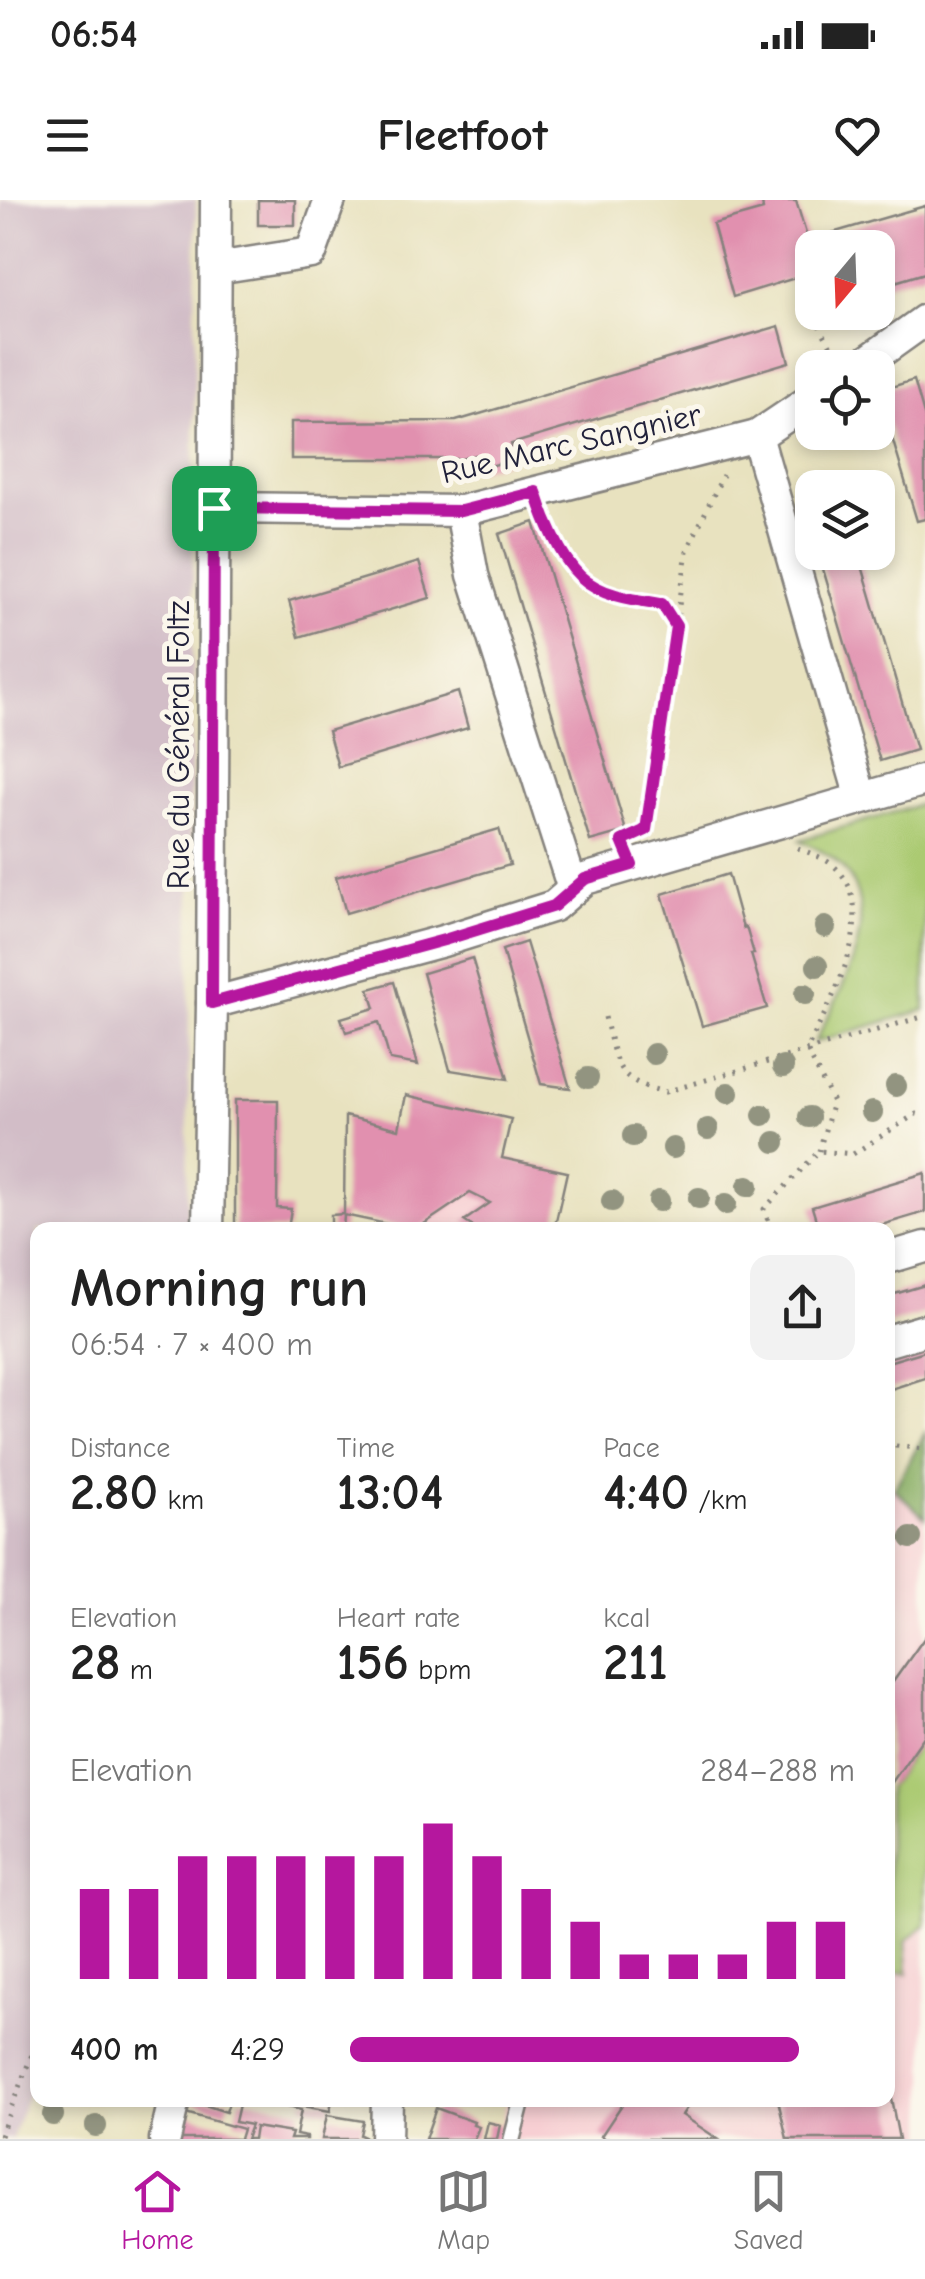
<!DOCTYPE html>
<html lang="en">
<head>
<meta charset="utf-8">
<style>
	:root { --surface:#fff; --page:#f2f2f2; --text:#222; --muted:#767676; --line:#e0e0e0; --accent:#b5179e }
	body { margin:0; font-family:"Comic Neue",sans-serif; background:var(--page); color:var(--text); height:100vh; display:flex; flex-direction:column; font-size:38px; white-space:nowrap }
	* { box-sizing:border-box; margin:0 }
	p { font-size:32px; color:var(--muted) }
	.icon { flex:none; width:55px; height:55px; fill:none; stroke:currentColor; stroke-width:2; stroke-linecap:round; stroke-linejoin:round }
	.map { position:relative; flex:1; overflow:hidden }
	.side { position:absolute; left:30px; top:1022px; width:865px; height:885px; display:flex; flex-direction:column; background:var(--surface); border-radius:20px; box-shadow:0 5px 15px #0003 }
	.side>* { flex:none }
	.needle { width:65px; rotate:199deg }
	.buttons { position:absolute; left:795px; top:30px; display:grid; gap:20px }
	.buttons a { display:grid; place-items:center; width:100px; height:100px; border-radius:20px; background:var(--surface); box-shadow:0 5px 15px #0003; font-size:50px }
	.pin { position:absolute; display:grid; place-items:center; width:85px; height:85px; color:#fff; margin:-42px; border-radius:20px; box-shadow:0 5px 15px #0006 }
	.round { display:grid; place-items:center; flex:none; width:105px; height:105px; border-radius:20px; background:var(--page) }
	.overview { display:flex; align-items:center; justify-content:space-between; height:170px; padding:0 40px }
	h1 { font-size:55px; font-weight:700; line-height:75px }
	.metrics { display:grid; grid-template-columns:repeat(3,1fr); gap:15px; height:170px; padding:10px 40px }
	.metrics div { display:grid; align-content:center }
	.metrics b { font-size:50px; font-weight:700 }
	.metrics small { font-size:28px; font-weight:400 }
	.metrics p { font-size:28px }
	.chart { height:280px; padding:20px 40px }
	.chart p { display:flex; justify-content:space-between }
	.chart svg { width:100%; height:180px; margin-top:10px; stroke:var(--accent); stroke-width:6 }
	ul { padding:0 40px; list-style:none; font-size:32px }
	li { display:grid; grid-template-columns:160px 120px 1fr; align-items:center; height:75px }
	li i { height:25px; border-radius:12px; background:var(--accent) }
	.status { display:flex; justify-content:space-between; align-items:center; height:70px; padding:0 50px; background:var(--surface); direction:ltr }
	.status svg { height:28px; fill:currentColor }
	header { display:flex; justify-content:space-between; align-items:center; height:130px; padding:0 40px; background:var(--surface); font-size:45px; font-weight:700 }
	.tab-bar { display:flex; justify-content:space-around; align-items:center; height:140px; border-top:2px solid var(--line); background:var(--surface); font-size:28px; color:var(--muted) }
	.tab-bar a { display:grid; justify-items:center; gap:5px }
	.tab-bar .on { color:var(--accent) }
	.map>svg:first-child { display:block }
	.built { fill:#f7cfd3 }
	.industrial { fill:#d2bdc7 }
	.green { fill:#abca72; stroke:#667656; stroke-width:2.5 }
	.forest { fill:#88ae64; stroke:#556850; stroke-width:2.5 }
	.building { fill:#e190af }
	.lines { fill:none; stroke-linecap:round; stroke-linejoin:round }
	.lane-casing { stroke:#85827d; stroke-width:20 }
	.street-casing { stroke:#85827d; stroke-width:35 }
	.path { stroke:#85827d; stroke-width:5; stroke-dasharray:2.5 8; stroke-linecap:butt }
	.lane { stroke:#fff; stroke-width:15 }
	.street { stroke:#fff; stroke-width:30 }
	.tree { fill:#929480 }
	.route-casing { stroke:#fff; stroke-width:20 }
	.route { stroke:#b5179e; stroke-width:12 }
	.labels { text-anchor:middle; stroke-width:10; stroke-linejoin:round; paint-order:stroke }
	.street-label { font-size:32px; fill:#22223b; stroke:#fbf7ec }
</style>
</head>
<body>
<div class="status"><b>06:54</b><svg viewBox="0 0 49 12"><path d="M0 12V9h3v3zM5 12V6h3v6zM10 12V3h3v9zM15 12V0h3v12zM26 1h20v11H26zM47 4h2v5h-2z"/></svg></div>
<header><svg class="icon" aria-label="menu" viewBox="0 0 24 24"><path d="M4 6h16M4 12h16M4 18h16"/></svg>Fleetfoot<svg class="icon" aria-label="heart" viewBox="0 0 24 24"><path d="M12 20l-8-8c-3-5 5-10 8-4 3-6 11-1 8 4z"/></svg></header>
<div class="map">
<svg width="925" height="1939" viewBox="0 0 925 1939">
	<rect width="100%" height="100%" fill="#fbf7ec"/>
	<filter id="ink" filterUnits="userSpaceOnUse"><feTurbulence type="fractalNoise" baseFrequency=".01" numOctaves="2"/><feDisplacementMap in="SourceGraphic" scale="20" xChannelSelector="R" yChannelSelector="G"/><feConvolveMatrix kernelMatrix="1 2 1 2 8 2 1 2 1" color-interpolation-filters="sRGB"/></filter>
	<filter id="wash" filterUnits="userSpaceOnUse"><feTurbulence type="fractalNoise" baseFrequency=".0048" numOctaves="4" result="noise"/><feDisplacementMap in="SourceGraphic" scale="40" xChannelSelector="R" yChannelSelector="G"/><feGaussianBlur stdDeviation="2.25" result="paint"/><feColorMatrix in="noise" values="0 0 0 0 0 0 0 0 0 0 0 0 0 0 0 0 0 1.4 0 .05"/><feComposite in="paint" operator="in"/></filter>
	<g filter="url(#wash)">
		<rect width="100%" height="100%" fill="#e8e2bf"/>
		<!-- built -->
		<g class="built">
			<polygon points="470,993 490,1003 529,1030 415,1030"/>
			<polygon points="888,1284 925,1318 925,1939 497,1939 507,1900 888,1900"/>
		</g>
		<!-- industrial -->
		<polygon class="industrial" points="0,0 196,0 187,1030 38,1030 38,1865 12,1939 0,1939"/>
		<!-- green -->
		<g class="green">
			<path d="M 925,603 L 925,810 L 815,842 C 841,790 891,709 835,660 C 825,652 811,646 800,640 Z"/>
			<polygon points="925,1535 925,1725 906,1741 908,1773 888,1773 888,1588"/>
		</g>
		<!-- forest -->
		<polygon class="forest" points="925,1233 925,1318 894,1289"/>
		<g id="blocks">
			<!-- building -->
			<g class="building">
				<rect x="258" y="0" width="37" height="25"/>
				<polygon points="762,1 796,1 808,40 925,6 925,73 878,87 878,48 812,48 812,112 822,114 808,117 795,78 733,97 713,24 763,10"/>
				<polygon points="779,126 789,162 511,244 516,259 479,269 475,255 461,259 291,259 291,222 456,221"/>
				<polygon points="914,180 925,218 925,319 917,321 878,191"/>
				<polygon points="812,298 812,329 803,301"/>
				<polygon points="534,322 626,631 590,641 499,334"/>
				<polygon points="818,352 858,352 916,550 880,561"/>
				<polygon points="419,362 430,398 299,437 289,401"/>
				<polygon points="458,492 468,528 338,567 328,531"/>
				<polygon points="499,629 510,665 346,713 336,677"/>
				<polygon points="728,674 743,728 746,727 754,754 751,754 767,808 702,826 662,694"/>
				<polygon points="526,742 555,838 570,888 541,884 502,750"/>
				<polygon points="472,758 508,879 450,870 423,773"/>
				<polygon points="394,782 418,865 390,860 379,822 346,832 341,818 375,808 369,789"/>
				<polygon points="406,895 511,919 502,958 567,972 554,1030 478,1030 464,1021 490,1003 470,993 415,1030 344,1015 343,1030 331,1030 331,1015 344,1014 345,916 399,929"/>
				<polygon points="235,900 278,900 277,1008 291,1009 288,1030 235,1030"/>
				<polygon points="925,973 925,1012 865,1030 819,1030 812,1007"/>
				<polygon points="925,1085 925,1113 888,1124 888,1096"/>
				<polygon points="925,1151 925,1178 888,1190 888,1162"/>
				<polygon points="925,1437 925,1535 888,1588 888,1489"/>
				<polygon points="889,1888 899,1939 787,1939 778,1900 888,1900"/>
				<polygon points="189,1900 230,1900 226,1912"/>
				<polygon points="240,1900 254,1900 301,1910 296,1935 307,1937 307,1939 290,1939 292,1933 255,1927 253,1939 246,1939 251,1925 235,1922"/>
				<polygon points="304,1900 332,1900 330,1911 302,1906"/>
				<polygon points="625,1900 692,1900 682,1915 718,1939 605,1939 601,1936"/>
				<polygon points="436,1908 474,1922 473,1925 479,1927 474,1939 425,1939"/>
				<polygon points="182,1912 243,1929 240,1939 175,1939"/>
				<polygon points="327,1915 363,1921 360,1935 369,1939 322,1939"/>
				<polygon points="488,1922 500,1925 497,1939 484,1939"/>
			</g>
		</g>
	</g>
	<g filter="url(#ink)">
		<use href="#blocks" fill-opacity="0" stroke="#85827d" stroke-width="2.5"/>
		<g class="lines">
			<!-- lane casing -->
			<g class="lane-casing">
				<polyline id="lane" points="512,1939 522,1900"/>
			</g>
			<!-- street casing -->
			<g class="street-casing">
				<g id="street">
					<polyline points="216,68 311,53 330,0"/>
					<polyline points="858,168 925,120"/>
					<polyline points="757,236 861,598"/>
					<polyline points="214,308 461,311 757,236 812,199"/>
					<polyline points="461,311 473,375 573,689"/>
					<polyline points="212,803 443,741 554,706 585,679 925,580"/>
					<polyline points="208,1030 212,803 216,0"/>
					<polyline points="888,1058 925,1047"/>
					<polyline points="888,1141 925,1130"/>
					<polyline points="165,1939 174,1900"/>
					<polyline points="386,1939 387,1900"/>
				</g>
			</g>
			<!-- path -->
			<g class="path">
				<polyline points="784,0 784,1"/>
				<polyline points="814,116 834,152"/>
				<path d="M 546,318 C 576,382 592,393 662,404 L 675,423"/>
				<polyline points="644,632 646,631 687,351 723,275"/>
				<path d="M 798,648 C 809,653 825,658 834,666 C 885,712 829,802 807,850 L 833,902 L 819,951"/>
				<path d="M 605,817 C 617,864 613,880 665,892 L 925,816"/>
				<polyline points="771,1030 764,1009 819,951 853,954 916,914 925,916"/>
				<polyline points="888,1239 896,1246 925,1249"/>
				<polyline points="0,1936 38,1839"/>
			</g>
			<!-- lane -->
			<use href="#lane" class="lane"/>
			<!-- street -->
			<use href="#street" class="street"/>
		</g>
		<!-- trees -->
		<g class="tree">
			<circle cx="825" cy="727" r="11"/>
			<circle cx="817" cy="766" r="11"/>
			<circle cx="805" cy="794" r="11"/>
			<circle cx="654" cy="854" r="11"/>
			<circle cx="783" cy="867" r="11"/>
			<circle cx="588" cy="878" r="11"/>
			<circle cx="896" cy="886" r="11"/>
			<circle cx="728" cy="893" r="11"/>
			<circle cx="872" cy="912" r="11"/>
			<circle cx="763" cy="915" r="11"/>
			<circle cx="809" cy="917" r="11"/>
			<circle cx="708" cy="929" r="11"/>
			<circle cx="633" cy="936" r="11"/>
			<circle cx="775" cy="942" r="11"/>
			<circle cx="673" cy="948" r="11"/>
			<circle cx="748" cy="986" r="11"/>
			<circle cx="699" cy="998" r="11"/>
			<circle cx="612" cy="1001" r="11"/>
			<circle cx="659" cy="1001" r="11"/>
			<circle cx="726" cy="1004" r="11"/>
			<circle cx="911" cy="1338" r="11"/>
			<circle cx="53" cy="1915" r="11"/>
			<circle cx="96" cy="1926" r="11"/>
		</g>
	</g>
	<g class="lines" filter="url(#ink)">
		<!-- route casing -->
		<g class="route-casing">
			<path id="route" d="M 536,292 C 544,318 560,357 580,376 C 601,396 635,400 662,404 L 676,426 L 646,630 L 622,641 L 632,665 L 585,679 L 554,706 L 444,740 L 212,803 L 214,308 L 461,311 Z"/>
		</g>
		<!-- route -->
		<use href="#route" class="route"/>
	</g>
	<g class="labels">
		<!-- street labels -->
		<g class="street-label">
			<text transform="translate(571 243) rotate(-13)" y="11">Rue Marc Sangnier</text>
			<text transform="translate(178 545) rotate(-90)" y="11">Rue du Général Foltz</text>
		</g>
	</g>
</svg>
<div class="buttons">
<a><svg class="needle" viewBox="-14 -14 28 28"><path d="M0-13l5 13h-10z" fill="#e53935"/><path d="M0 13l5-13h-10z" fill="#767676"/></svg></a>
<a><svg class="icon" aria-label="locate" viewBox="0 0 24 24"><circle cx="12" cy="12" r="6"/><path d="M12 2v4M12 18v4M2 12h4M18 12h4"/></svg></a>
<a><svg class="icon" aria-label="layers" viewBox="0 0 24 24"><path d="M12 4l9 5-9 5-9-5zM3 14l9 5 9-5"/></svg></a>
</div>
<div class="pin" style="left:214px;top:308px;background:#1e9e55"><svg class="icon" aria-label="arrive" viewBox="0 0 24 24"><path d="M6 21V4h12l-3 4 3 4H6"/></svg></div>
<section class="side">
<div class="overview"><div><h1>Morning run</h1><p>06:54 · 7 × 400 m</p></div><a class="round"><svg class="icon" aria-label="share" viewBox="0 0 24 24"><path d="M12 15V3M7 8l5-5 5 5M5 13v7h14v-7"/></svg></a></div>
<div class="metrics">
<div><p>Distance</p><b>2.80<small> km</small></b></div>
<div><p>Time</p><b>13:04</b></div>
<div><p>Pace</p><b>4:40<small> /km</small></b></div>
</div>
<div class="metrics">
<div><p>Elevation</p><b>28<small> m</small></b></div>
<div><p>Heart rate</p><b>156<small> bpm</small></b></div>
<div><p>kcal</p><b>211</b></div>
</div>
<div class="chart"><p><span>Elevation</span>284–288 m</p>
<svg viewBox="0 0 160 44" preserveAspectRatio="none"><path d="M5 44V22M15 44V22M25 44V14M35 44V14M45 44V14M55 44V14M65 44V14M75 44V6M85 44V14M95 44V22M105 44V30M115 44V38M125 44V38M135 44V38M145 44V30M155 44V30"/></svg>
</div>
<ul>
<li><b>400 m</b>4:29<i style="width:89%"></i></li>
</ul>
</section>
</div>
<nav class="tab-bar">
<a class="on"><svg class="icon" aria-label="home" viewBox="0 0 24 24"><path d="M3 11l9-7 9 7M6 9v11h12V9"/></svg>Home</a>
<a><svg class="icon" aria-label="map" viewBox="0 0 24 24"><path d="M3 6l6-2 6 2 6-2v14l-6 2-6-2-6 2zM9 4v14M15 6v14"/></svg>Map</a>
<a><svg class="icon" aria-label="saved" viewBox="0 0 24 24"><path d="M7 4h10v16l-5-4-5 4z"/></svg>Saved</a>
</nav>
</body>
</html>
